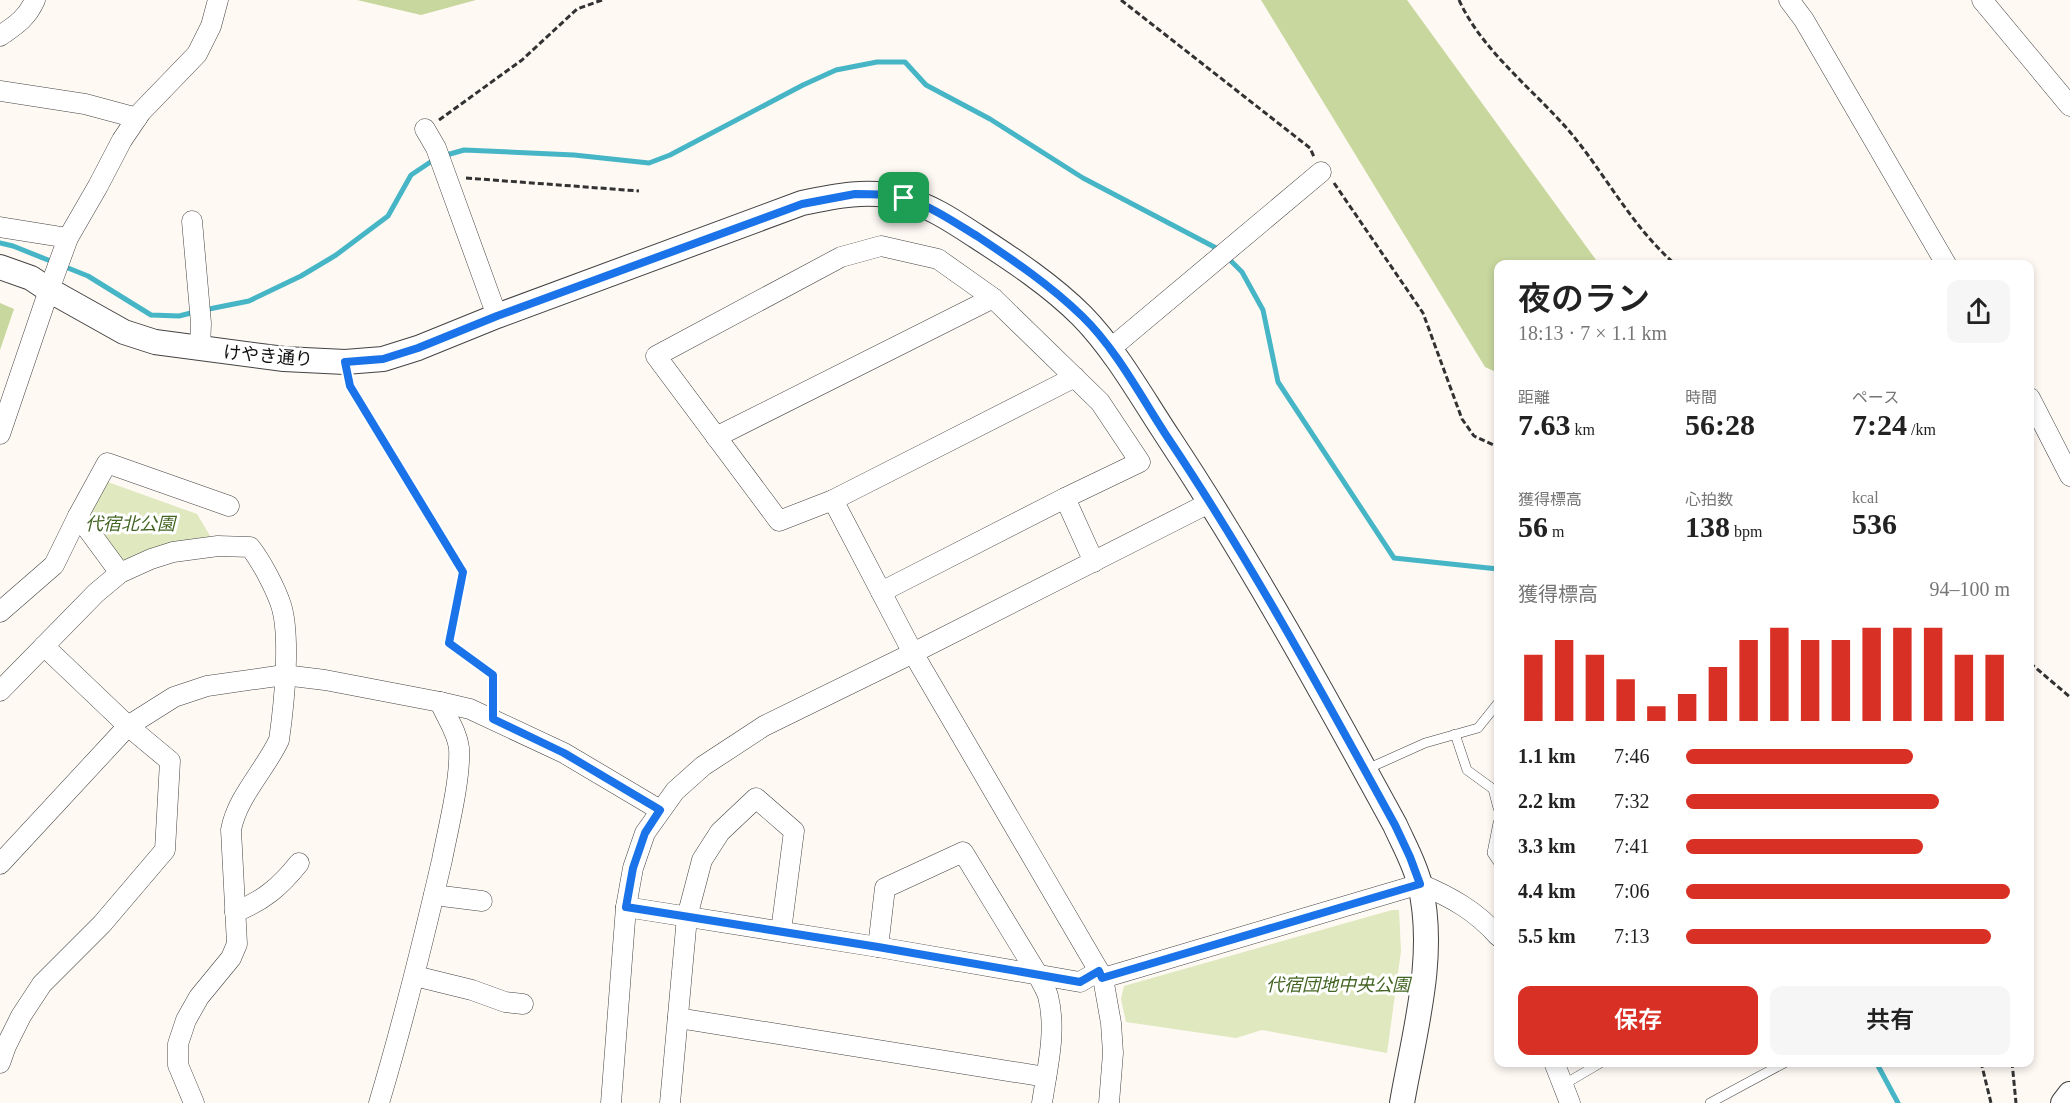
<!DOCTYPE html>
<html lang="ja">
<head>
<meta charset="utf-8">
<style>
	:root { --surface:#fff; --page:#f6f6f6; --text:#222; --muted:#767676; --accent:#d93025 }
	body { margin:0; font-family:"Times New Roman","Noto Sans JP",serif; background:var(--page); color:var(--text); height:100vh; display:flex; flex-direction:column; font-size:22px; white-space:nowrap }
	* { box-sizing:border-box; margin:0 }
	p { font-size:20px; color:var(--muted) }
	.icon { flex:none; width:33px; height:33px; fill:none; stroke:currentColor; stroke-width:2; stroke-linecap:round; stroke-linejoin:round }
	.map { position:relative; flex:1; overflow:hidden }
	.sheet { position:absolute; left:1494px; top:260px; width:540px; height:807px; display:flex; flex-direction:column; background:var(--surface); border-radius:12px; box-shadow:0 3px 9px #0003 }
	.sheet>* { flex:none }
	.pin { position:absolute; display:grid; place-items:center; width:51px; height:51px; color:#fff; margin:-26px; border-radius:12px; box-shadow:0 3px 9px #0006 }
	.round { display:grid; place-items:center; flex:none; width:63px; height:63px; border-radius:12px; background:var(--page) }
	.headline { display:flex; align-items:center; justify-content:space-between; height:102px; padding:0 24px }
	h1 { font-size:33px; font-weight:600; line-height:45px }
	.figures { display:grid; grid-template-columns:repeat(3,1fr); gap:9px; height:102px; padding:6px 24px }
	.figures div { display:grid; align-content:center }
	.figures b { font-size:30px; font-weight:600 }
	.figures small { font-size:16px; font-weight:400 }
	.figures p { font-size:16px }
	.chart { height:168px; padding:12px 24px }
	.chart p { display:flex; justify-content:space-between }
	.chart svg { width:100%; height:108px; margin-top:6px; stroke:var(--accent); stroke-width:6 }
	.cta { display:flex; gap:12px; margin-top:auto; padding:12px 24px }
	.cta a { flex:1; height:69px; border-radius:12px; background:var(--accent); color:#fff; font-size:24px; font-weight:600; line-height:69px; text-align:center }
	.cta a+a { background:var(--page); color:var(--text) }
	ul { padding:0 24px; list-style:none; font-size:20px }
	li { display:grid; grid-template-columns:96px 72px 1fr; align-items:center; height:45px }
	li i { height:15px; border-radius:8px; background:var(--accent) }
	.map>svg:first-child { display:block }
	.green { fill:#dfe8be }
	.forest { fill:#c8d79e }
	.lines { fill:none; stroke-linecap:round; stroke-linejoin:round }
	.stream { stroke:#46b6c6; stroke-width:5 }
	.service-casing { stroke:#434343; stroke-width:10 }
	.minor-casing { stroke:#434343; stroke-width:21 }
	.tertiary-casing { stroke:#434343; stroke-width:26 }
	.path { stroke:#323232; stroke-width:3; stroke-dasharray:6 3; stroke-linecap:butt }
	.service { stroke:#fff; stroke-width:9 }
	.minor { stroke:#fff; stroke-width:20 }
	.tertiary { stroke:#fff; stroke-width:24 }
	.route-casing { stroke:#fff; stroke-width:12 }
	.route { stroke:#1a73e8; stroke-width:8 }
	.labels { text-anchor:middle; stroke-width:6; stroke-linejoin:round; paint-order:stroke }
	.street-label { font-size:18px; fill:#101010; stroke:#fff }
	.park-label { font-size:18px; font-style:italic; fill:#436523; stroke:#fff }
</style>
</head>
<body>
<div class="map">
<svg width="2070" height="1103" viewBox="0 0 2070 1103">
	<rect width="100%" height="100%" fill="#fef9f3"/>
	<!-- green -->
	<g class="green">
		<polygon points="102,480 197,514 213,541 129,562 116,561 85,514"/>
		<polygon points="1392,910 1399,910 1401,951 1387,1053 1262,1030 1236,1038 1126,1022 1121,999 1124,986"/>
	</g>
	<!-- forest -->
	<g class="forest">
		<polygon points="357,0 476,0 421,15"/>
		<polygon points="1261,0 1407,0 1599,264 1498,264 1498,373 1485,367"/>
		<polygon points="0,303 14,309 0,350"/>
	</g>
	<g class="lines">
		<!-- stream -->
		<g class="stream">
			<polyline points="443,156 464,150 574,155 649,163 670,155 803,85 836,70 877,62 905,62 926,85 990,119 1083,178 1220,250"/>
			<polyline points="0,243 13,246 88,276 151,315 179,316 195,312"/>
			<polyline points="1227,257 1242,272 1263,310 1278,382 1394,558 1498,569"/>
			<polyline points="204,310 249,301 301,276 336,255 388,216 411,175 435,159"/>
			<polyline points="1876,1062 1898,1103"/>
		</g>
		<!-- service casing -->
		<g class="service-casing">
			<g id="service">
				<polyline points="1455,734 1467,770 1493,789 1498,808"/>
				<polyline points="1367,769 1425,743 1478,728 1498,703"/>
				<polyline points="1498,823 1492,853 1498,862"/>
				<polyline points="1563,1085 1602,1062"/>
				<polyline points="1710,1103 1786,1062"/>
			</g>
		</g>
		<!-- minor casing -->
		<g class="minor-casing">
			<g id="minor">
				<polyline points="1789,0 1804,20 1946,264"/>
				<polyline points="1982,0 2070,106"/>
				<path d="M 0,36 C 16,25 27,18 35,0"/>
				<polyline points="0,91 85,104 137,118"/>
				<polyline points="425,129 436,148 497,316"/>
				<polyline points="192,221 201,323 200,349"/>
				<polyline points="0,227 68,238"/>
				<polyline points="1110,349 1321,172"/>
				<polyline points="2030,398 2070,476"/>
				<polyline points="0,434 49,290 68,238 98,186 122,140 141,112 197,54 211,26 218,0"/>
				<polyline points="716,437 993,298"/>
				<polyline points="1065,498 1094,562"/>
				<polyline points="833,500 913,653 1103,978 1111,1023 1113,1053 1109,1103"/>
				<polyline points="78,516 120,573"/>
				<polyline points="881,592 1065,498 1140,462 1100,402 993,298 938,259 881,246 841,257 656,356 779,521 833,500 1075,377"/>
				<polyline points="0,612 54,565 78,516 107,463 229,506"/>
				<path d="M 0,691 L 96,593 L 120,573 L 151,559 L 173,552 L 218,546 L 250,547 C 261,561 275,587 281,605 C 291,636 284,706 279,740 C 265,770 237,797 231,830 L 237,944 L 231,958 L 199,997 L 186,1020 L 178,1044 L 178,1065 L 194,1103"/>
				<polyline points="0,864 128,726 174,697 207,686 284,675 325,680 440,702 470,709 564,753 660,810"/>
				<polyline points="434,895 482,901"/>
				<polyline points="626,907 878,947 1080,982 1099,971"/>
				<path d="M 235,912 C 263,901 280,887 299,863"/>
				<path d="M 878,947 L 885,888 L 963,852 L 1038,975 C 1041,982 1046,989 1048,996 C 1057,1031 1047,1069 1042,1103"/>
				<polyline points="415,976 472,990 505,1002 523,1004"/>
				<path d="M 1103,978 L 1420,884 C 1451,897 1476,911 1498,936"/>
				<polyline points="678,1018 1046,1077"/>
				<polyline points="1554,1062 1570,1103"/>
				<polyline points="0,1063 6,1046 21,1016 42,984 102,924 165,850 170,761 128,726 44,646"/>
				<path d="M 379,1103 C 403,1023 423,942 442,860 C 448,829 461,778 459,748 C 457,731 446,717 440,702"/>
				<polyline points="611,1103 626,907 633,868 645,833 675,791 703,766 764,726 913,653 1211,502"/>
				<polyline points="670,1103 687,917 702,860 720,832 756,798 794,831 781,931"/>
			</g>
		</g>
		<!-- tertiary casing -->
		<g class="tertiary-casing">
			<g id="tertiary">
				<path d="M 0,267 L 31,278 L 49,290 L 124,332 L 155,342 L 284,359 L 345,362 L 383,359 L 418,348 L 497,316 L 802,203 C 835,196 869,189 902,198 C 929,205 953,221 976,236 C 1013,260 1051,285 1082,316 C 1117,352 1142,398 1170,440 C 1252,564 1324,695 1395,825 C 1404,845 1415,864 1420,885 C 1437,956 1414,1033 1402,1103"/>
				<polyline points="2063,1103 2070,1094"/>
			</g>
		</g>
		<!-- path -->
		<g class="path">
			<polyline points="1121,0 1310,148 1314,157"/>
			<path d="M 1459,0 C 1482,51 1534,90 1570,132 C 1606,175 1632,227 1675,264"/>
			<polyline points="439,120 522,60 577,9 602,0"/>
			<polyline points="466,178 639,191"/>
			<polyline points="1334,183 1423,313 1462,419 1474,436 1498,447"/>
			<polyline points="349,381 350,386 463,572 449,643 493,675 493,700"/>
			<polyline points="2030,663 2070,697"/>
			<polyline points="1981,1062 1991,1103"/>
			<polyline points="2012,1062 2016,1103"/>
		</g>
		<!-- service -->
		<use href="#service" class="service"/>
		<!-- minor -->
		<use href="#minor" class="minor"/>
		<!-- tertiary -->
		<use href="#tertiary" class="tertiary"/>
	</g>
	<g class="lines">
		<!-- route casing -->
		<g class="route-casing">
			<path id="route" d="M 855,194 C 872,194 889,194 905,198 C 931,206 954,222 977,236 C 1013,260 1050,285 1082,316 C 1117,350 1141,397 1168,438 C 1251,562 1323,694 1395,825 L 1410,857 L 1420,884 L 1102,978 L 1099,971 L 1080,982 L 878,947 L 626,907 L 633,868 L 645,833 L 660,810 L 564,753 L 493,719 L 493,675 L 449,643 L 463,572 L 350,386 L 345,362 L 383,359 L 418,348 L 497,316 L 802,204 Z"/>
		</g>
		<!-- route -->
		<use href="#route" class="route"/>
	</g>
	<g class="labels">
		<!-- street labels -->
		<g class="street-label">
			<text transform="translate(268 356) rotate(5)" y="6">けやき通り</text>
		</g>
		<!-- park labels -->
		<g class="park-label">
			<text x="130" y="530">代宿北公園</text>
			<text x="1338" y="991">代宿団地中央公園</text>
		</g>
	</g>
</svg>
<div class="pin" style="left:904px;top:198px;background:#1e9e55"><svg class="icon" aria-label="arrive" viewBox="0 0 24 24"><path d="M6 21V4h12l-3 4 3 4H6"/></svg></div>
<section class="sheet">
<div class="headline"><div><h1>夜のラン</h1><p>18:13 · 7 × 1.1 km</p></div><a class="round"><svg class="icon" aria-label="share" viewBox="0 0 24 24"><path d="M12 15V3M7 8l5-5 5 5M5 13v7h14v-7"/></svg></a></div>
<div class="figures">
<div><p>距離</p><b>7.63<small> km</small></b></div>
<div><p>時間</p><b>56:28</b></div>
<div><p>ペース</p><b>7:24<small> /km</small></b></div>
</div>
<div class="figures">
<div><p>獲得標高</p><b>56<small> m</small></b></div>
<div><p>心拍数</p><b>138<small> bpm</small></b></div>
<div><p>kcal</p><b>536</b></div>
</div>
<div class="chart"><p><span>獲得標高</span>94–100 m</p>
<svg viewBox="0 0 160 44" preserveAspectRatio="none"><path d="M5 44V17M15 44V11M25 44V17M35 44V27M45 44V38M55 44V33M65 44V22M75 44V11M85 44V6M95 44V11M105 44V11M115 44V6M125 44V6M135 44V6M145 44V17M155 44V17"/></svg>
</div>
<ul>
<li><b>1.1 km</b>7:46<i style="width:70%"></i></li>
<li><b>2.2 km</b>7:32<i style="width:78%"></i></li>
<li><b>3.3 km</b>7:41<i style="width:73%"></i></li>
<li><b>4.4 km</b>7:06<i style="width:100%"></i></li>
<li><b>5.5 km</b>7:13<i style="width:94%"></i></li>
</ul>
<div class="cta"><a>保存</a><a>共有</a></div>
</section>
</div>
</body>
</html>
